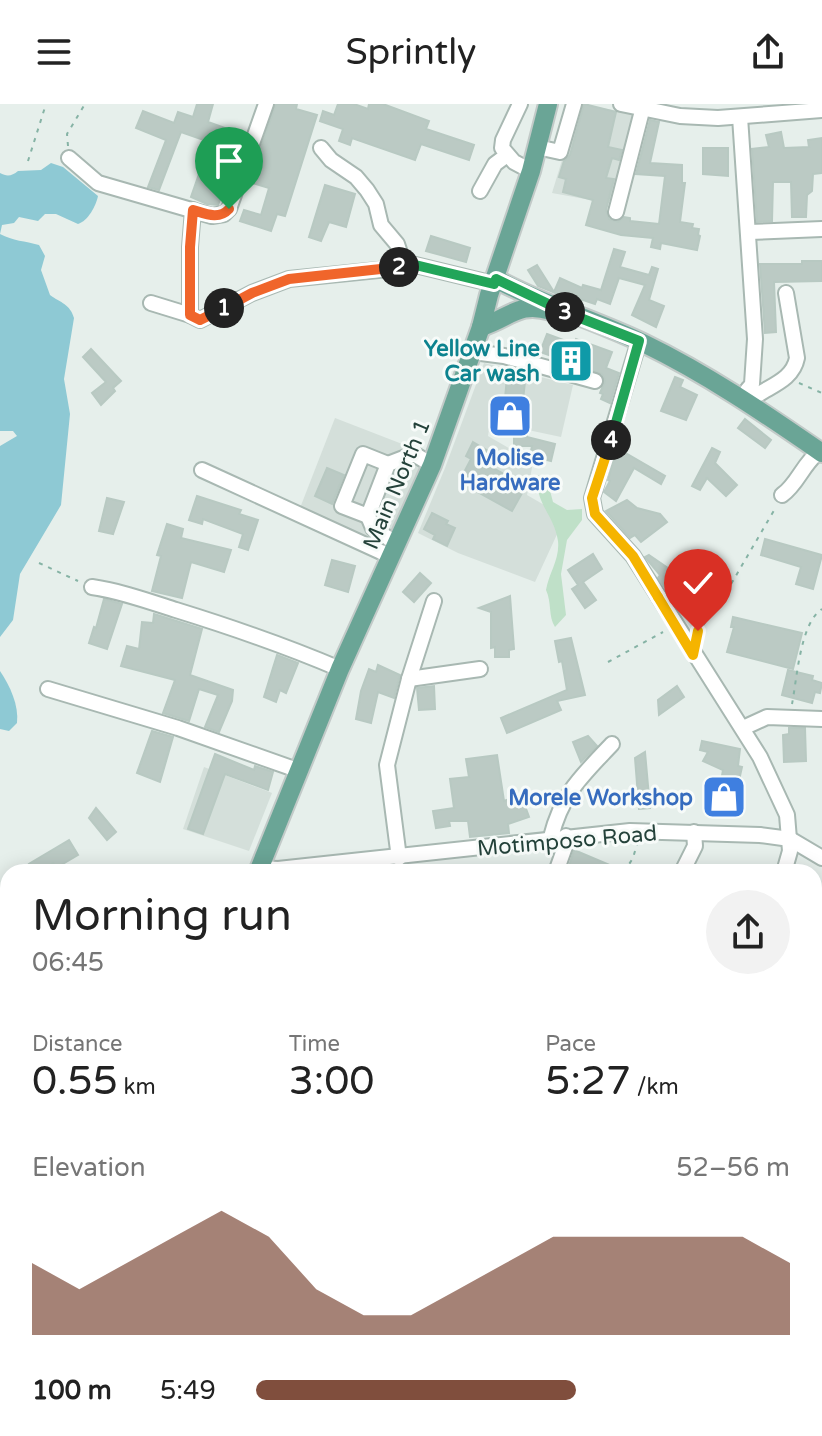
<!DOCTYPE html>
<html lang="en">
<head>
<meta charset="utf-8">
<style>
	:root { --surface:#fff; --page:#f2f2f2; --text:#222; --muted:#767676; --accent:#804e3d }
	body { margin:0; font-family:"Varela Round",sans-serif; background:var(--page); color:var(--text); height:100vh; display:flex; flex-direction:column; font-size:30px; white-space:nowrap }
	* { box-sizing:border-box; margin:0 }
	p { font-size:26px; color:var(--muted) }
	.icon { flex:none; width:44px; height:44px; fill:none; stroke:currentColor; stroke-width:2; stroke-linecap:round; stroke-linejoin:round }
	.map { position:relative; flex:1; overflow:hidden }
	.sheet { position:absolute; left:0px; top:760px; width:822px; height:572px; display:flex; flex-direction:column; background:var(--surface); border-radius:24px 24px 0 0; box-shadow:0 4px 20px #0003 }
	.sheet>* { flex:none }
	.pin { position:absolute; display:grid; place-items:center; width:68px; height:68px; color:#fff; margin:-82px -34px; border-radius:50% 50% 50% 0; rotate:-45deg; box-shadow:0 0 8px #0007 }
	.pin .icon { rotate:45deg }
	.km { position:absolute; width:40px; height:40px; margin:-20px; border-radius:50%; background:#222; color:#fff; font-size:22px; line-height:40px; text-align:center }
	.round { display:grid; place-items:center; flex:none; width:84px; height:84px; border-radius:42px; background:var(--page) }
	.overview { display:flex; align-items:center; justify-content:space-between; height:136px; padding:0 32px }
	h1 { font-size:44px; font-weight:600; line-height:60px }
	.metrics { display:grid; grid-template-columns:repeat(3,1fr); gap:12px; height:136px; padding:8px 32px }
	.metrics div { display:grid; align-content:center }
	.metrics b { font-size:40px; font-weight:600 }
	.metrics small { font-size:22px; font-weight:400 }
	.metrics p { font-size:22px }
	.chart { height:224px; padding:16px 32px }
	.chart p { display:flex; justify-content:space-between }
	.chart svg { width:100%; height:144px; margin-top:8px; fill:var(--accent); opacity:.7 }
	ul { padding:0 32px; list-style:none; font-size:26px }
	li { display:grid; grid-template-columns:128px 96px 1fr; align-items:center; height:60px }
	li i { height:20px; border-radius:10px; background:var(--accent) }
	header { display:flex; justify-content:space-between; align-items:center; height:104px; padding:0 32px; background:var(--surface); font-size:36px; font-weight:600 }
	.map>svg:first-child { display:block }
	.built { fill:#d4dfda }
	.green { fill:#bfe0c8 }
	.water { fill:#8ec9d4 }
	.building { fill:#bbcac4; stroke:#b8c9c2; stroke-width:2 }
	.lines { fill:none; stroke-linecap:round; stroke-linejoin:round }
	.minor-casing { stroke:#a8b8b2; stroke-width:18 }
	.major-casing { stroke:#c2cac8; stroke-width:22 }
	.path { stroke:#86b3a5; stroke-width:2; stroke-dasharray:4 6; stroke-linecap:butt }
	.minor { stroke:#fff; stroke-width:14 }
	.major { stroke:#6aa596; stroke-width:18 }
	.split-1-casing { stroke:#fff; stroke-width:16 }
	.split-2-casing { stroke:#fff; stroke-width:16 }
	.split-3-casing { stroke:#fff; stroke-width:16 }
	.split-4-casing { stroke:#fff; stroke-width:16 }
	.split-5-casing { stroke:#fff; stroke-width:16 }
	.split-6-casing { stroke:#fff; stroke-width:16 }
	.split-1 { stroke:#f0652b; stroke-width:10 }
	.split-2 { stroke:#f0652b; stroke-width:10 }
	.split-3 { stroke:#22a559; stroke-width:10 }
	.split-4 { stroke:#22a559; stroke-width:10 }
	.split-5 { stroke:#f5b400; stroke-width:10 }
	.split-6 { stroke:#f5b400; stroke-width:10 }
	.labels { text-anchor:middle; stroke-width:6; stroke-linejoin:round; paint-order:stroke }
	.culture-label { font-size:22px; font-weight:bold; fill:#0d838f; stroke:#f7fbf9; text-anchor:end }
	.shop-label { font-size:22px; font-weight:bold; fill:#366cbe; stroke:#f7fbf9 }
	.street-label { font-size:22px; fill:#24423a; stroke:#f7fbf9 }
</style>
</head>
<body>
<header><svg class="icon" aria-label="menu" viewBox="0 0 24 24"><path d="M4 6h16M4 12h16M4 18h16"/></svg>Sprintly<svg class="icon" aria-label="share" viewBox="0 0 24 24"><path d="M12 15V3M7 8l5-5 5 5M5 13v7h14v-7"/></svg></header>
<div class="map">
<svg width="822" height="1332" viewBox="0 0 822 1332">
	<rect width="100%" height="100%" fill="#e6efeb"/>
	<!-- built -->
	<g class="built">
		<polygon points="579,0 636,10 617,97 596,97 552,89"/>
		<polygon points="484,259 573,281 561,333 490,318 488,332 533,358 527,391 565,413 535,478 458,449 418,429 445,364"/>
		<polygon points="335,314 428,350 385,450 300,404"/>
		<polygon points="204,663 272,689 249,747 183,725"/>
	</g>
	<!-- green -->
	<path class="green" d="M 538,371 L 548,379 L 553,398 L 567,406 L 582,405 L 582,416 L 567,436 L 561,470 L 566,511 L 555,523 C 548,512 552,499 546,486 C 549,469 560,455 558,437 C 554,410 534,399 538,371 Z"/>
	<!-- water -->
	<g class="water">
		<path d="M 51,59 L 63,63 L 98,92 C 96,102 88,117 78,120 L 56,110 L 45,110 L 38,117 L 19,113 L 14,119 L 2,121 L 0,130 C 13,137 25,137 39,141 L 45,152 L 41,166 L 50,191 C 61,199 70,200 74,214 L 64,275 L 70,310 L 61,401 L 20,470 L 13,516 L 0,533 L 0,342 L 17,332 L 13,327 L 0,327 L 0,69 C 7,73 12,72 18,67 L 41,66 Z"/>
		<path d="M 0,567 C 10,582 19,601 17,619 L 9,627 L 0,625 Z"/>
	</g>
	<!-- building -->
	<g class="building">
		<polygon points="197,0 213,0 208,18 245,31 218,101 207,100 191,93 200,67 211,72 221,42 181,28 159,86 148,83 166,36 136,24 143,7 174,19 178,8 193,13"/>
		<polygon points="276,0 297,0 296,5 317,11 285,112 277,110 271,127 240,117 244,106 261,111 269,84 249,78"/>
		<polygon points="338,0 354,0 368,5 369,0 383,0 429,17 426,25 474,41 469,56 421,40 415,56 352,34 350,41 339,37 343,25 320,17 323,7 334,11"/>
		<polygon points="584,0 616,8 608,43 622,46 619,56 612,54 606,74 614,75 606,106 609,115 618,118 624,113 630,114 630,117 659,120 665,72 636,70 650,16 659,18 650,59 682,61 682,79 685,79 680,118 693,120 692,124 699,125 698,131 700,132 697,146 661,139 660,145 651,143 653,134 621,131 586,121 593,96 563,88 566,75 559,73 564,57 570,51"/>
		<polygon points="781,28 784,44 809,43 808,36 822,34 822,69 813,70 812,87 807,91 806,113 792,113 791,78 773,78 772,117 757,118 752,45 769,43 766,31"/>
		<polygon points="703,44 728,44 728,72 703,70"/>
		<polygon points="325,81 355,90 346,123 329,118 321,137 309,133"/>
		<polygon points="431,132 470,144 466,158 426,147"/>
		<polygon points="614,145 625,148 620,163 649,171 652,163 658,165 649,196 664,202 656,223 632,211 645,181 619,174 610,200 597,195 595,200 571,192 570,195 538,182 528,166 537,161 554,188 560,174 582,184 583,181 601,186"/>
		<polygon points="802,157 822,157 822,177 774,178 776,228 765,229 760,160 802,160"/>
		<polygon points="547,230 574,240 576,235 612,248 606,264 619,269 610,299 601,295 603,290 600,289 605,277 602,270 540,248"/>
		<polygon points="91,245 121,277 113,284 115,287 101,301 92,289 106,278 83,253"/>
		<polygon points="507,273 522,274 522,277 525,278 520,322 498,319 500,305 504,305"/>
		<polygon points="675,273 683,276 680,283 697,291 686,316 661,307"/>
		<polygon points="745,315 771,336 765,344 738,324"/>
		<polygon points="514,330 527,331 527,333 555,340 551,357 530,352 532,342 514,342"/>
		<polygon points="473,338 497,352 491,363 526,382 512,407 476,387 478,383 461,374 471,355 466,352"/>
		<polygon points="617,344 665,372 661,380 634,364 616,397 604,388 610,377 608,376"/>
		<polygon points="712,344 720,348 715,359 737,381 726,392 707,374 700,386 692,382"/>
		<polygon points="327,364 344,371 332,400 315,392"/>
		<polygon points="197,392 241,406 239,410 258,416 248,446 239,443 243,430 203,415 202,420 189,416"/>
		<polygon points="107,394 124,398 113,430 99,427"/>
		<polygon points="627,396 637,404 660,410 667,418 641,438 635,431 630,434 606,407"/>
		<polygon points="432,409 448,417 446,420 455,424 447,442 433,435 435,431 424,425"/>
		<polygon points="167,420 183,425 181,434 231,446 224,468 191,458 182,494 152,487 161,452 157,451"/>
		<polygon points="765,435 822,451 813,485 796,480 801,463 761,451"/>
		<polygon points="593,450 602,465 583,478 596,496 585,504 572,485 578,481 568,466"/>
		<polygon points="649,451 675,469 677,474 666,485 658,474 660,471 645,453"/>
		<polygon points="332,456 355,462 348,488 325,481"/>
		<polygon points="420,469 431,479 414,498 403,488"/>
		<polygon points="510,492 514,545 509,546 509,553 495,553 495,543 491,544 491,508 479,504"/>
		<polygon points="104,495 122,500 107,545 89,539 94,523 96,524"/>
		<polygon points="154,510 202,525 190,571 233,586 232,597 219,628 205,623 218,591 199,585 189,617 163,609 175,576 121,562 127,542 139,545 142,518 153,519"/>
		<polygon points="733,513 802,529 793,565 727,548 734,523 731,523"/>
		<polygon points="571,534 585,591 557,597 561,606 507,629 501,614 567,586 562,557 559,558 555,537"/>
		<polygon points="277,551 298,559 286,589 280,586 276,598 264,593"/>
		<polygon points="378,561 400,571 394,594 378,588 371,619 356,615 361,587 369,565 376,568"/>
		<polygon points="788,566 813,572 812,576 822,579 820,589 815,588 812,599 782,591"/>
		<polygon points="434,582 435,605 419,606 417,584"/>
		<polygon points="677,582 684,593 659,611 658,596"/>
		<polygon points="789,624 805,624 806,657 784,658 783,631 789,630"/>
		<polygon points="152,627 173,633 160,678 137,669"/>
		<polygon points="588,632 597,642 581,658 573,638"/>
		<polygon points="702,637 740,645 738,662 742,663 733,703 712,699 715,682 720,683 723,666 703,657 708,648 700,646"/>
		<polygon points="645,648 650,704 639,705 635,654"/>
		<polygon points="215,650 254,666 255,662 273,668 268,686 225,670 203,730 188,725"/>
		<polygon points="497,651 504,697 521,691 529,713 508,720 509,729 470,733 468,717 449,717 450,722 436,724 433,707 454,704 450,675 469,673 466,655"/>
		<polygon points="96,704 116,728 107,736 89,714"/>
		<polygon points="69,736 78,751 56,764 53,759 38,768 33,768 29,760"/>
		<polygon points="574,746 626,768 589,768 569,762"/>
	</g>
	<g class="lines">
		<!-- minor casing -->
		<g class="minor-casing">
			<g id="minor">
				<polyline points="520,0 503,36 502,44 514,58 531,67"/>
				<polyline points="621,0 680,12 718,14 822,6"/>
				<polyline points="740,13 755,235 752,280 742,294"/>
				<polyline points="537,43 560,48 574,0"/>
				<polyline points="321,44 331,56 356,73 367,86 376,100 381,121 397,140 403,158"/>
				<polyline points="69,54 98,79 212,112 224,110 229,105 266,0"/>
				<polyline points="480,87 495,60 507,51"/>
				<polyline points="616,108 643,3"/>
				<polyline points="749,128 822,125"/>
				<polyline points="151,199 190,211 200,216 252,189 289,175 398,164 403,158 494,180"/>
				<polyline points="190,211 190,143 193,106"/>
				<polyline points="639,237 592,394 595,410 633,452 760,653 787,711 790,747 784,768"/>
				<polyline points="473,248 504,252 595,277"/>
				<path d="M 748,285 L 759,290 C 775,280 793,274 797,254 L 786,189"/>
				<polyline points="202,366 392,453"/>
				<path d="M 782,391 C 798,380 803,359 820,347"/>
				<polyline points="368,412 342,402 363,350 388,360"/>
				<polyline points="397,440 373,424 368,412 388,360 414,350 432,361"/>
				<path d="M 92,483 C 120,487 148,497 176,506 C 231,523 286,542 340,565"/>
				<polyline points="409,575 480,565"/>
				<polyline points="48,585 178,624 300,667"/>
				<polyline points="743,624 767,613 822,615"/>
				<path d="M 551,733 C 562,689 582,672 612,640"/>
				<polyline points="399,754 387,661 409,575 434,497"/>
				<polyline points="260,764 278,765 630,727 760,731 790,735 822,754"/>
				<polyline points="556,768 566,740 566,732"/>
				<polyline points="682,768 695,742 694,728"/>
				<polyline points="0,948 8,950"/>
				<polyline points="7,1086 6,1123 8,1124"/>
				<polyline points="814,1109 822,1120"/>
				<polyline points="814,1218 822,1217"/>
				<polyline points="775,1324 776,1332"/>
				<polyline points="559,1332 560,1324"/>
				<polyline points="658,1332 658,1324"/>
			</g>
		</g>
		<!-- major casing -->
		<g class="major-casing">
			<g id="major">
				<path d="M 496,175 C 543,201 595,216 643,239 C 707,270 764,309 822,349"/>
				<path d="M 481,223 C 510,214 518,197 551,207"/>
				<polyline points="258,768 340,565 432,361 481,223 489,191 531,67 548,0"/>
				<polyline points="0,1313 8,1300"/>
			</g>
		</g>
		<!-- path -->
		<g class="path">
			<polyline points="68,42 67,30 85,0"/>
			<polyline points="28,57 46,0"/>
			<polyline points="799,279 822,289"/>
			<polyline points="39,459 78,477"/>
			<polyline points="697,529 720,499 776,403"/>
			<polyline points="608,558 663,528"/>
			<path d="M 792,600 C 797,575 800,519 822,505"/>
			<polyline points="624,768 633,754 637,740"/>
			<polyline points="814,887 822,888"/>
			<polyline points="393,1324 394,1332"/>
			<polyline points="346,1332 347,1324"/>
		</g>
		<!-- minor -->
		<use href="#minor" class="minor"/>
		<!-- major -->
		<use href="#major" class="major"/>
	</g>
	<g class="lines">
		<!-- split-1 casing -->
		<g class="split-1-casing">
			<path id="split-1" d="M 224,204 L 200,216 L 190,211 L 190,143 L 193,106 C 206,110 219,116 229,105"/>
		</g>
		<!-- split-2 casing -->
		<g class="split-2-casing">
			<polyline id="split-2" points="224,204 252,189 289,175 399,163"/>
		</g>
		<!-- split-3 casing -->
		<g class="split-3-casing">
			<polyline id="split-3" points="399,163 403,158 494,180 496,175 565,208"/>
		</g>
		<!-- split-4 casing -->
		<g class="split-4-casing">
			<polyline id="split-4" points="565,208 639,237 611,336"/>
		</g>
		<!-- split-5 casing -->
		<g class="split-5-casing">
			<polyline id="split-5" points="611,336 592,394 595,410 633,452 658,493"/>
		</g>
		<!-- split-6 casing -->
		<g class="split-6-casing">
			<polyline id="split-6" points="658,493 693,551 698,527"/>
		</g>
		<!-- split-1 -->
		<use href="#split-1" class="split-1"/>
		<!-- split-2 -->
		<use href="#split-2" class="split-2"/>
		<!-- split-3 -->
		<use href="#split-3" class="split-3"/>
		<!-- split-4 -->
		<use href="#split-4" class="split-4"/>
		<!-- split-5 -->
		<use href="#split-5" class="split-5"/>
		<!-- split-6 -->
		<use href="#split-6" class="split-6"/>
	</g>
	<!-- icons -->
	<defs>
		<g id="building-square" transform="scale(2.3)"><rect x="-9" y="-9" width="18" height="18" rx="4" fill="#0f9aa8" stroke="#f7fbf9"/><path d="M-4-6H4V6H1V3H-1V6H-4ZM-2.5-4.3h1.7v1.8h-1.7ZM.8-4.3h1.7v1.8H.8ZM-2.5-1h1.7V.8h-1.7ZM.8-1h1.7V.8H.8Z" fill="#fff"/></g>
		<g id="shop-square" transform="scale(2.3)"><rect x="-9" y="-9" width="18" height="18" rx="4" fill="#3f7fe0" stroke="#f7fbf9"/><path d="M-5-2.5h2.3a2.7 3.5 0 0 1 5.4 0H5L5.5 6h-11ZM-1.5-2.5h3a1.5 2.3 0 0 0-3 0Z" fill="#fff"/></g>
	</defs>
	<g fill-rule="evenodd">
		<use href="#building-square" x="571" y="257"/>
		<use href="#shop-square" x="510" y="312"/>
		<use href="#shop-square" x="724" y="693"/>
	</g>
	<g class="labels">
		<!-- culture labels -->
		<g class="culture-label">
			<text x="540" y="252">Yellow Line<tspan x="540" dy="25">Car wash</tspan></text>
		</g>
		<!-- shop labels -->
		<g class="shop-label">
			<text x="510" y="361">Molise<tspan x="510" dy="25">Hardware</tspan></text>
			<text x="693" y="701" text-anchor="end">Morele Workshop</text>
		</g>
		<!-- street labels -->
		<g class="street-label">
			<text transform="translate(396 380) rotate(-67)" y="8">Main North 1</text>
			<text transform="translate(567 736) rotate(-5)" y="8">Motimposo Road</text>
		</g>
	</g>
</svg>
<div class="pin" style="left:229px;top:105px;background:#1e9e55"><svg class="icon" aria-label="arrive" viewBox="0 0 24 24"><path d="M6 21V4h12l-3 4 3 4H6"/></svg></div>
<div class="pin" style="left:698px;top:527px;background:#d93025"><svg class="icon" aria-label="check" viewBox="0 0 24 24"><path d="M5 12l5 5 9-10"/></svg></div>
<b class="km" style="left:224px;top:204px">1</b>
<b class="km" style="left:399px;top:163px">2</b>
<b class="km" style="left:565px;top:208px">3</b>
<b class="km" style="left:611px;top:336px">4</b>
<section class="sheet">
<div class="overview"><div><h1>Morning run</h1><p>06:45</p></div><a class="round"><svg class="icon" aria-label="share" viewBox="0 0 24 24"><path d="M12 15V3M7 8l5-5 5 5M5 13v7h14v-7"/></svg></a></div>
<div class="metrics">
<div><p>Distance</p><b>0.55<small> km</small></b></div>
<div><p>Time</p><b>3:00</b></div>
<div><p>Pace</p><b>5:27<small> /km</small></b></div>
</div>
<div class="chart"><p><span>Elevation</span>52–56 m</p>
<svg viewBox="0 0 160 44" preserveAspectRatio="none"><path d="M0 44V22L10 30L20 22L30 14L40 6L50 14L60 30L70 38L80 38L90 30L100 22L110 14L120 14L130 14L140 14L150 14L160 22V44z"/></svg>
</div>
<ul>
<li><b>100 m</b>5:49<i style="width:60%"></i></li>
</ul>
</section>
</div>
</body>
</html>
